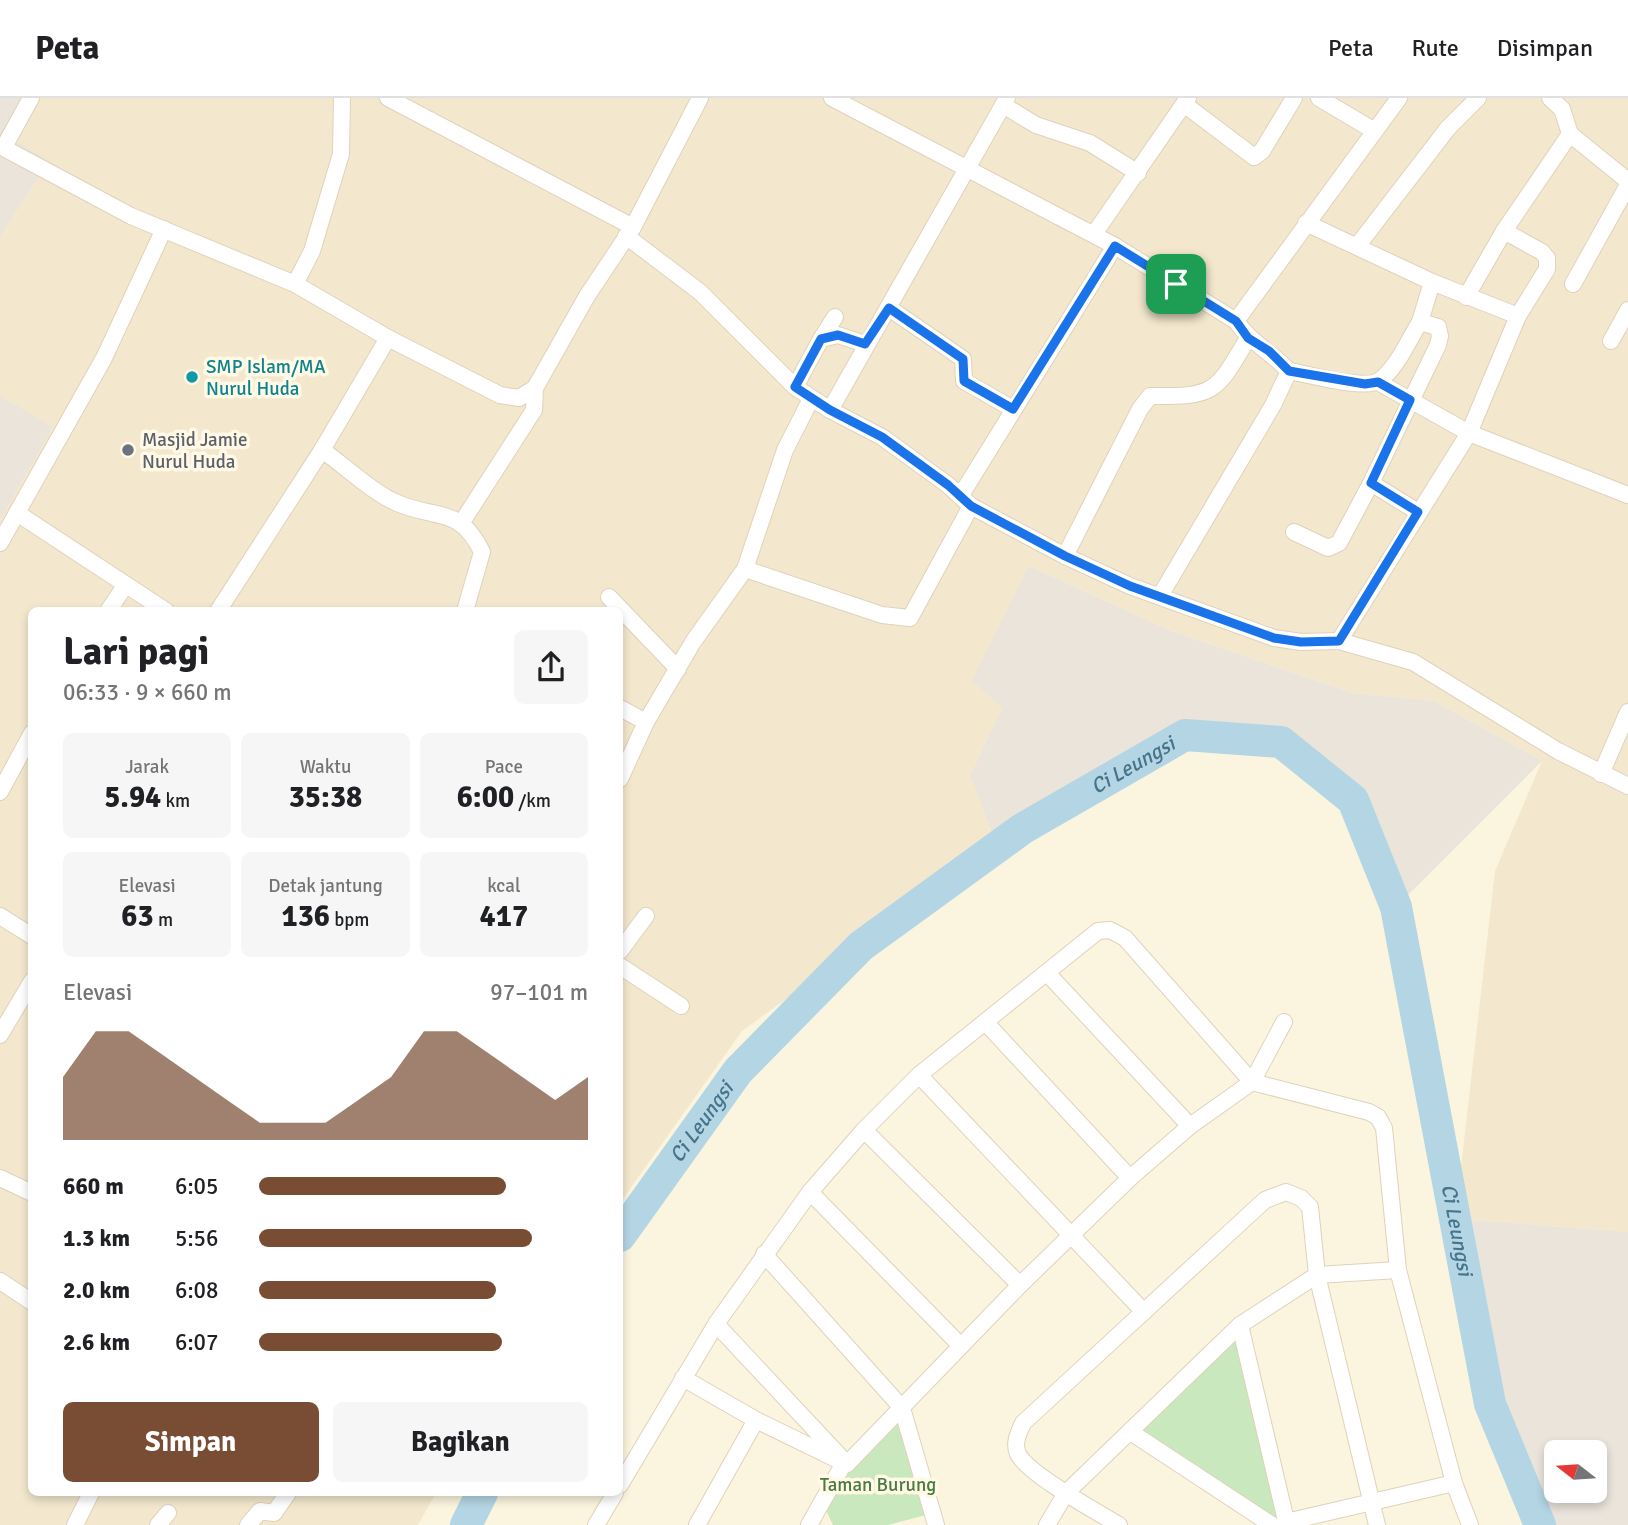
<!DOCTYPE html>
<html lang="id">
<head>
<meta charset="utf-8">
<style>
	:root { --surface:#fff; --page:#f6f6f6; --text:#202124; --muted:#757577; --line:#e0e0e0; --accent:#794d33 }
	body { margin:0; font-family:Signika,sans-serif; background:var(--page); color:var(--text); height:100vh; display:flex; flex-direction:column; font-size:26px; white-space:nowrap }
	* { box-sizing:border-box; margin:0 }
	p { font-size:23px; color:var(--muted) }
	.icon { flex:none; width:38px; height:38px; fill:none; stroke:currentColor; stroke-width:2; stroke-linecap:round; stroke-linejoin:round }
	.map { position:relative; flex:1; overflow:hidden }
	.sheet { position:absolute; left:28px; top:509px; width:595px; height:889px; display:flex; flex-direction:column; background:var(--surface); border-radius:10px; box-shadow:0 4px 10px #0003 }
	.sheet>* { flex:none }
	.needle { width:46px; rotate:287deg }
	.buttons { position:absolute; left:1544px; top:1342px; display:grid; gap:14px }
	.buttons a { display:grid; place-items:center; width:63px; height:63px; border-radius:10px; background:var(--surface); box-shadow:0 4px 10px #0003; font-size:35px }
	.pin { position:absolute; display:grid; place-items:center; width:60px; height:60px; color:#fff; margin:-30px; border-radius:14px; box-shadow:0 4px 10px #0006 }
	.round { display:grid; place-items:center; flex:none; width:74px; height:74px; border-radius:10px; background:var(--page) }
	.head { display:flex; align-items:center; justify-content:space-between; height:119px; padding:0 35px }
	h1 { font-size:38px; font-weight:700; line-height:52px }
	.metrics { display:grid; grid-template-columns:repeat(3,1fr); gap:10px; height:119px; padding:7px 35px }
	.metrics div { display:grid; align-content:center; border-radius:10px; background:var(--page); text-align:center }
	.metrics b { font-size:30px; font-weight:700 }
	.metrics small { font-size:19px; font-weight:400 }
	.metrics p { font-size:19px }
	.chart { height:196px; padding:14px 35px }
	.chart p { display:flex; justify-content:space-between }
	.chart svg { width:100%; height:126px; margin-top:7px; fill:var(--accent); opacity:.7 }
	.cta { display:flex; gap:14px; margin-top:auto; padding:14px 35px }
	.cta a { flex:1; height:80px; border-radius:10px; background:var(--accent); color:#fff; font-size:28px; font-weight:700; line-height:80px; text-align:center }
	.cta a+a { background:var(--page); color:var(--text) }
	ul { padding:0 35px; list-style:none; font-size:23px }
	li { display:grid; grid-template-columns:112px 84px 1fr; align-items:center; height:52px }
	li i { height:18px; border-radius:9px; background:var(--accent) }
	header { display:flex; align-items:center; gap:42px; box-sizing:border-box; height:98px; padding:0 35px; background:var(--surface); border-bottom:2px solid var(--line) }
	header strong { font-size:33px }
	nav { display:flex; gap:38px; margin-inline-start:auto; font-size:24px }
	.map>svg:first-child { display:block }
	.residential { fill:#f3e8ce }
	.industrial { fill:#eae4db; fill-rule:evenodd }
	.green { fill:#c9e8be }
	.lines { fill:none; stroke-linecap:round; stroke-linejoin:round }
	.river { stroke:#b4d5e4; stroke-width:32 }
	.street-casing { stroke:#dfd2bb; stroke-width:18 }
	.street { stroke:#fff; stroke-width:16 }
	.route-casing { stroke:#fff; stroke-width:14 }
	.route { stroke:#1a73e8; stroke-width:9 }
	.culture-dot { fill:#0f9aa8; stroke:#fff9e5; stroke-width:2.5 }
	.worship-dot { fill:#6b7280; stroke:#fff9e5; stroke-width:2.5 }
	.labels { text-anchor:middle; stroke-width:7; stroke-linejoin:round; paint-order:stroke }
	.culture-label { font-size:19px; fill:#0d838f; stroke:#fff9e5; text-anchor:start }
	.worship-label { font-size:19px; fill:#5b616d; stroke:#fff9e5; text-anchor:start }
	.park-label { font-size:19px; fill:#4a7c42; stroke:#fff9e5 }
	.water-label { font-size:21px; font-style:italic; fill:#45748b; stroke:#fff9e5 }
</style>
</head>
<body>
<header>
<strong>Peta</strong>
<nav><a>Peta</a><a>Rute</a><a>Disimpan</a></nav>
</header>
<div class="map">
<svg width="1628" height="1427" viewBox="0 0 1628 1427">
	<rect width="100%" height="100%" fill="#fbf5df"/>
	<!-- residential -->
	<polygon class="residential" points="0,0 1628,0 1628,1134 1455,1121 1495,773 1542,663 1434,603 1352,595 1169,532 1029,468 1002,610 970,677 997,749 742,933 620,1105 620,513 32,513 32,1395 436,1395 418,1427 0,1427"/>
	<!-- industrial -->
	<g class="industrial">
		<polygon points="0,0 27,0 10,39 49,63 0,138"/>
		<polygon points="0,298 53,329 0,421"/>
		<polygon points="1029,468 1169,532 1352,595 1434,603 1542,663 1396,809 1353,702 1281,644 1185,637 997,749 970,677 1002,610 972,582"/>
		<path d="M 1455,1121 L 1628,1134 L 1628,1427 L 1540,1427 L 1490,1306 ZM 1594,1354 L 1594,1393 L 1556,1393 L 1556,1354 Z"/>
	</g>
	<!-- green -->
	<g class="green">
		<polygon points="1240,1227 1287,1427 1272,1427 1132,1335"/>
		<polygon points="903,1303 926,1417 888,1427 833,1427 818,1395"/>
	</g>
	<g class="lines">
		<!-- river -->
		<g class="river">
			<path id="s1" d="M 620,1138 L 738,973 L 861,848 L 1022,731 L 1185,637 L 1281,644 L 1353,702 L 1396,809 L 1490,1306 L 1540,1427"/>
			<polyline points="466,1427 482,1395"/>
		</g>
		<!-- street casing -->
		<g class="street-casing">
			<g id="street">
				<polyline points="388,0 633,129"/>
				<path d="M 832,0 L 1115,148 L 1236,223 C 1250,244 1272,255 1289,273 L 1273,307 L 1160,498"/>
				<polyline points="1319,0 1373,32"/>
				<polyline points="1184,6 1254,59 1262,53 1294,0"/>
				<polyline points="1003,7 1036,27 1090,45 1138,75"/>
				<polyline points="1570,36 1628,83"/>
				<polyline points="0,48 131,118 295,186 388,240 500,297 519,300 535,290 587,198 633,129 700,0"/>
				<polyline points="4,49 31,0"/>
				<polyline points="1306,125 1432,184 1420,224 1438,229 1440,238 1438,247 1371,385 1418,414"/>
				<polyline points="1094,136 1188,0"/>
				<polyline points="626,138 700,194 795,289 830,312 882,339 948,387 971,408 1065,458 1130,488 1274,540 1301,544 1339,543 1413,564 1558,653 1628,688"/>
				<polyline points="1358,147 1448,30 1478,0"/>
				<polyline points="1432,184 1518,218"/>
				<polyline points="295,186 312,153 341,56 342,0"/>
				<polyline points="1573,186 1628,87"/>
				<polyline points="1466,199 1504,133"/>
				<polyline points="889,210 963,261 964,283 1013,311"/>
				<polyline points="1236,223 1399,0"/>
				<polyline points="821,241 835,219"/>
				<polyline points="1611,243 1628,212"/>
				<path d="M 1289,273 C 1308,276 1366,293 1380,282 C 1397,270 1409,241 1420,224"/>
				<polyline points="1378,284 1469,335 1628,397"/>
				<polyline points="795,289 821,241 838,237 865,246"/>
				<polyline points="830,312 1007,0"/>
				<path d="M 322,352 C 344,367 373,395 397,405 C 437,422 460,408 482,454 L 465,513"/>
				<polyline points="961,397 1115,148"/>
				<polyline points="17,415 166,513"/>
				<polyline points="462,424 534,312 535,290"/>
				<polyline points="1294,434 1328,450 1339,445 1371,385"/>
				<polyline points="0,445 104,260 164,131"/>
				<path d="M 1065,458 L 1140,311 L 1150,298 C 1216,299 1216,294 1248,240"/>
				<polyline points="745,471 882,517 910,520 971,408"/>
				<polyline points="609,499 678,571"/>
				<polyline points="108,513 125,488"/>
				<polyline points="218,513 322,352 388,240"/>
				<polyline points="1339,543 1469,335 1518,218 1547,171 1547,160 1542,154 1504,133 1570,36 1562,11 1550,0"/>
				<polyline points="620,610 646,624"/>
				<polyline points="1601,676 1628,614"/>
				<polyline points="620,681 646,624 693,544 745,471 785,352 811,301"/>
				<polyline points="0,694 32,635"/>
				<polyline points="0,818 32,838"/>
				<polyline points="620,853 646,818"/>
				<polyline points="620,868 681,908"/>
				<polyline points="1048,876 1190,1028"/>
				<polyline points="986,925 1130,1080"/>
				<polyline points="0,937 32,883"/>
				<polyline points="919,977 1144,1214"/>
				<polyline points="864,1032 1020,1187"/>
				<polyline points="0,1080 32,1095"/>
				<polyline points="810,1094 960,1247"/>
				<polyline points="764,1156 902,1310 936,1427"/>
				<polyline points="0,1183 32,1204"/>
				<polyline points="1240,1227 1287,1427"/>
				<polyline points="683,1280 756,1322 838,1362"/>
				<polyline points="1132,1335 1272,1427"/>
				<polyline points="847,1366 716,1226 810,1094 864,1032 919,977 1098,833 1110,832 1125,840 1252,984 1369,1014 1378,1019 1384,1030 1398,1172 1454,1385 1470,1427"/>
				<polyline points="620,1387 716,1226"/>
				<polyline points="1286,1424 1454,1385"/>
				<polyline points="75,1427 91,1395"/>
				<polyline points="158,1427 168,1415"/>
				<polyline points="248,1427 260,1413 274,1415 288,1395"/>
				<polyline points="596,1427 615,1395"/>
				<polyline points="697,1427 756,1322"/>
				<polyline points="809,1427 844,1365 847,1366 1020,1187 1130,1080 1190,1028 1252,984 1284,924"/>
				<polyline points="1047,1427 1066,1395 1240,1227 1317,1177 1398,1172"/>
				<path d="M 1119,1427 C 1097,1414 1028,1376 1018,1356 C 1013,1345 1019,1334 1023,1325 L 1265,1102 L 1286,1094 L 1301,1100 L 1310,1109 L 1317,1177 L 1377,1427"/>
			</g>
		</g>
		<!-- street -->
		<use href="#street" class="street"/>
	</g>
	<g class="lines">
		<!-- route casing -->
		<g class="route-casing">
			<polygon id="route" points="1115,148 1236,223 1248,240 1269,253 1289,273 1365,286 1378,284 1410,302 1371,385 1418,414 1339,543 1301,544 1274,540 1130,488 1065,458 971,408 948,387 882,339 830,312 795,289 821,241 838,237 865,246 889,210 963,261 964,283 1013,311"/>
		</g>
		<!-- route -->
		<use href="#route" class="route"/>
	</g>
	<!-- markers -->
	<circle class="culture-dot" cx="192" cy="279" r="7"/>
	<circle class="worship-dot" cx="128" cy="352" r="7"/>
	<g class="labels">
		<!-- culture labels -->
		<g class="culture-label">
			<text x="206" y="275">SMP Islam/MA<tspan x="206" dy="22">Nurul Huda</tspan></text>
		</g>
		<!-- worship labels -->
		<g class="worship-label">
			<text x="142" y="348">Masjid Jamie<tspan x="142" dy="22">Nurul Huda</tspan></text>
		</g>
		<!-- park labels -->
		<g class="park-label">
			<text x="878" y="1393">Taman Burung</text>
		</g>
		<!-- water labels -->
		<g class="water-label">
			<text dy="7" stroke="none"><textPath href="#s1" startOffset="705">Ci Leungsi</textPath></text>
			<text dy="7" stroke="none"><textPath href="#s1" startOffset="140">Ci Leungsi</textPath></text>
			<text dy="7" stroke="none"><textPath href="#s1" startOffset="1398">Ci Leungsi</textPath></text>
		</g>
	</g>
</svg>
<div class="buttons">
<a><svg class="needle" viewBox="-14 -14 28 28"><path d="M0-13l5 13h-10z" fill="#e53935"/><path d="M0 13l5-13h-10z" fill="#757577"/></svg></a>
</div>
<div class="pin" style="left:1176px;top:186px;background:#1e9e55"><svg class="icon" aria-label="arrive" viewBox="0 0 24 24"><path d="M6 21V4h12l-3 4 3 4H6"/></svg></div>
<section class="sheet">
<div class="head"><div><h1>Lari pagi</h1><p>06:33 · 9 × 660 m</p></div><a class="round"><svg class="icon" aria-label="share" viewBox="0 0 24 24"><path d="M12 15V3M7 8l5-5 5 5M5 13v7h14v-7"/></svg></a></div>
<div class="metrics">
<div><p>Jarak</p><b>5.94<small> km</small></b></div>
<div><p>Waktu</p><b>35:38</b></div>
<div><p>Pace</p><b>6:00<small> /km</small></b></div>
</div>
<div class="metrics">
<div><p>Elevasi</p><b>63<small> m</small></b></div>
<div><p>Detak jantung</p><b>136<small> bpm</small></b></div>
<div><p>kcal</p><b>417</b></div>
</div>
<div class="chart"><p><span>Elevasi</span>97–101 m</p>
<svg viewBox="0 0 160 44" preserveAspectRatio="none"><path d="M0 44V22L10 6L20 6L30 14L40 22L50 30L60 38L70 38L80 38L90 30L100 22L110 6L120 6L130 14L140 22L150 30L160 22V44z"/></svg>
</div>
<ul>
<li><b>660 m</b>6:05<i style="width:75%"></i></li>
<li><b>1.3 km</b>5:56<i style="width:83%"></i></li>
<li><b>2.0 km</b>6:08<i style="width:72%"></i></li>
<li><b>2.6 km</b>6:07<i style="width:74%"></i></li>
</ul>
<div class="cta"><a>Simpan</a><a>Bagikan</a></div>
</section>
</div>
</body>
</html>
